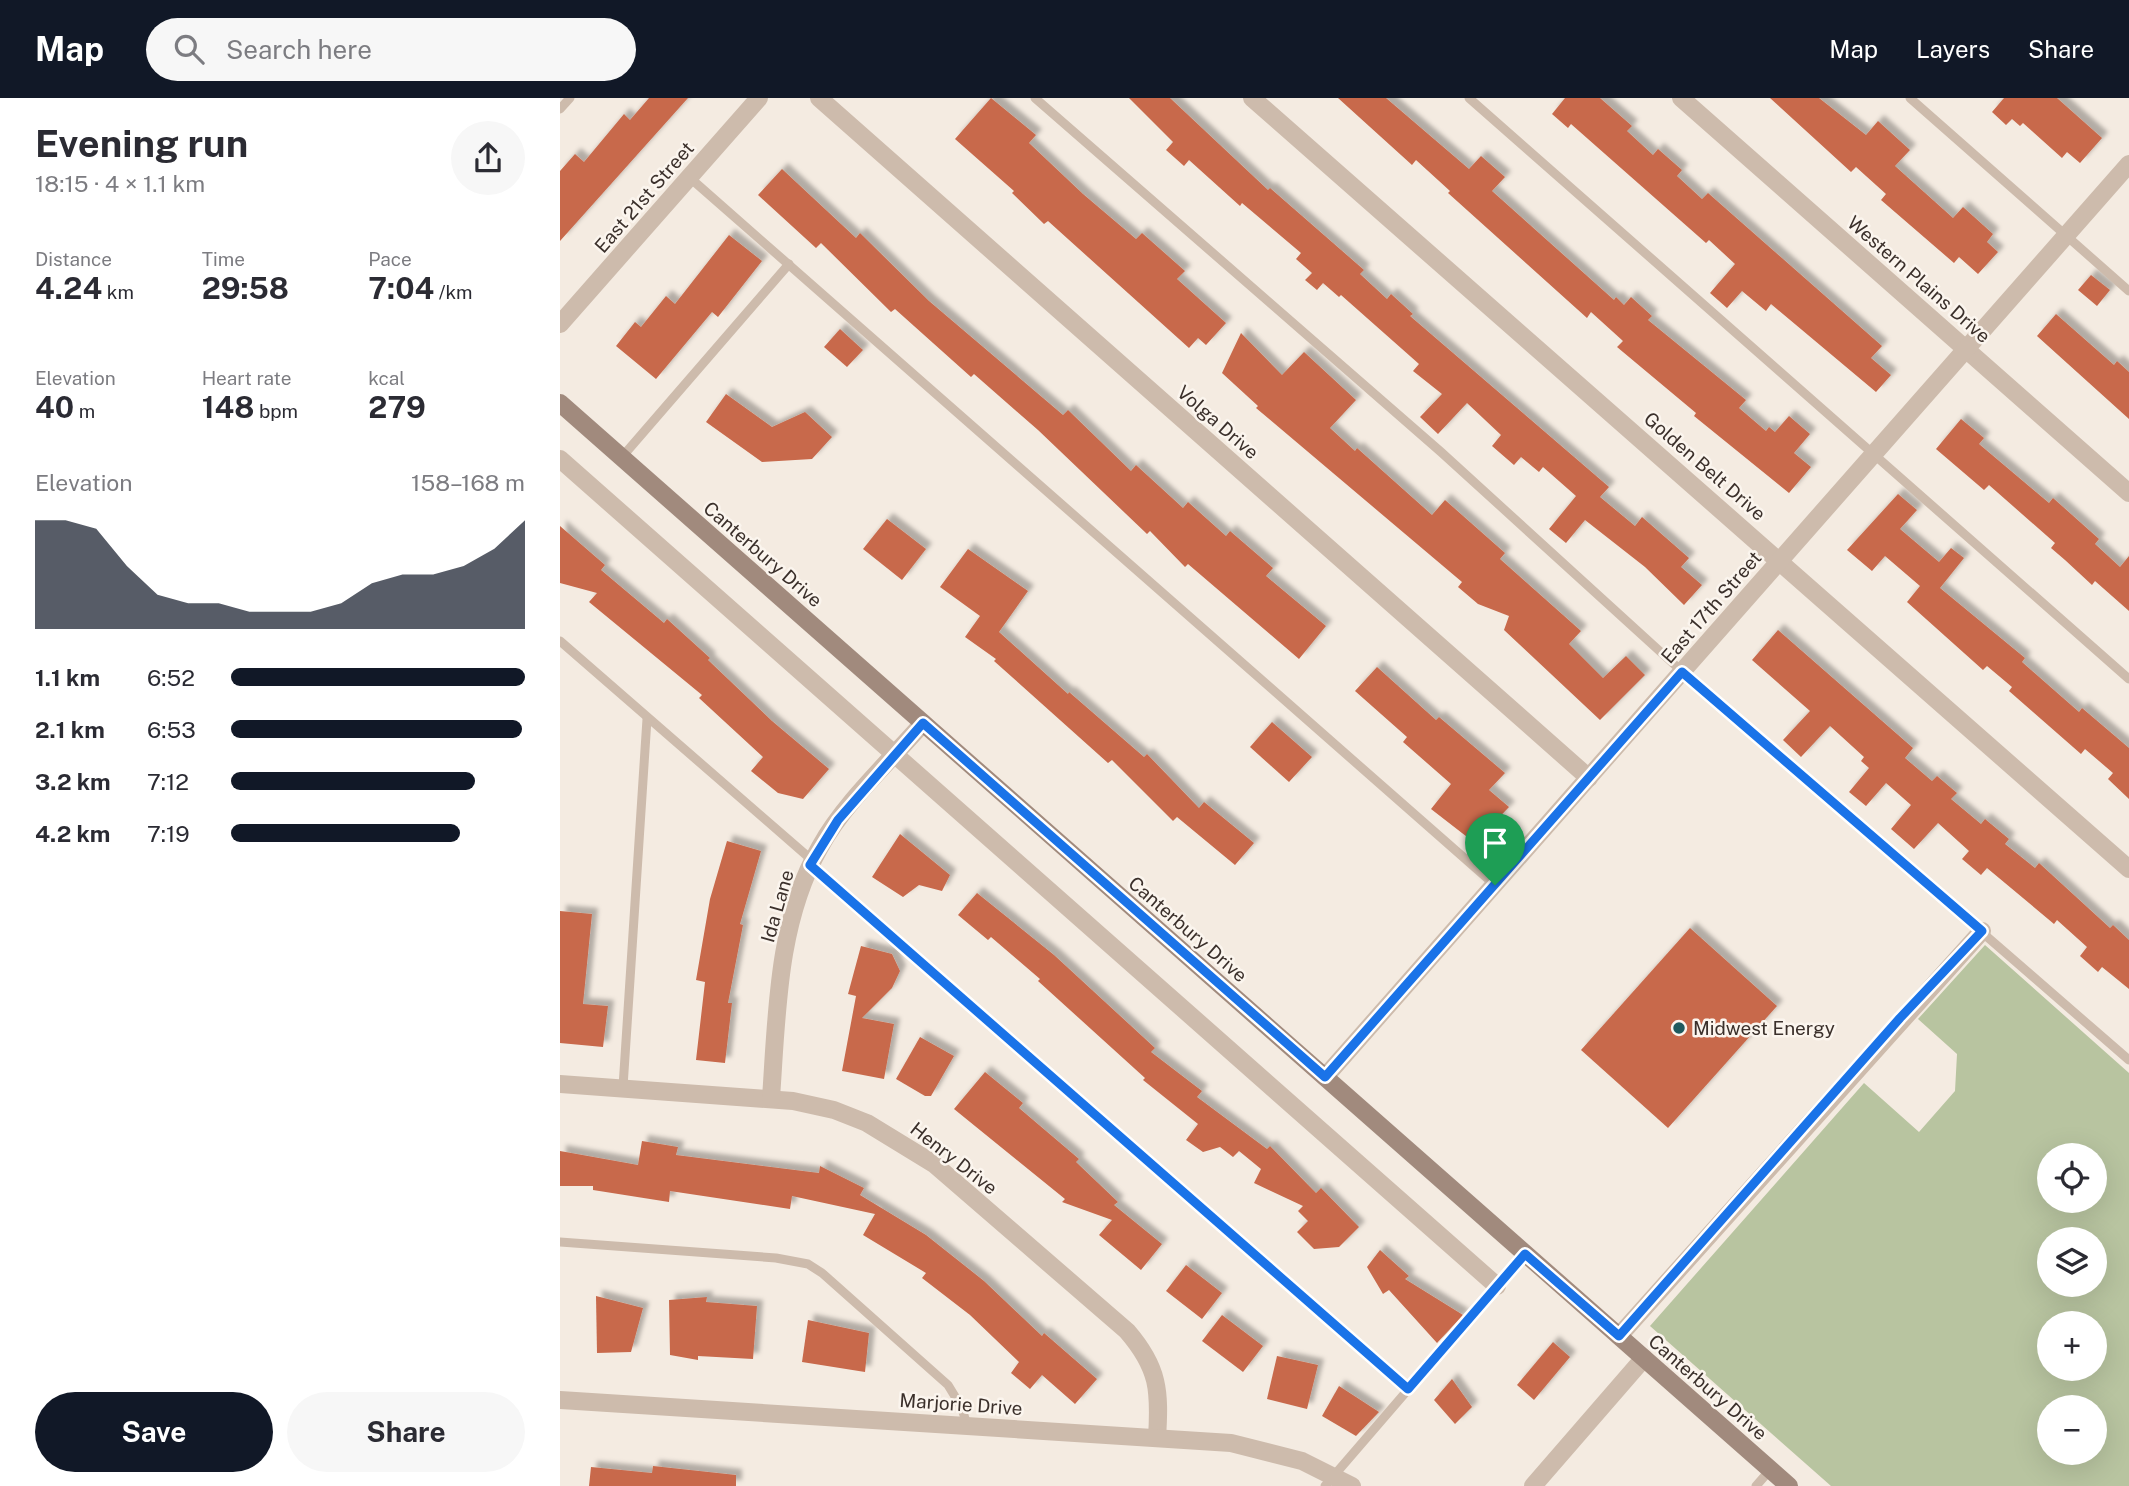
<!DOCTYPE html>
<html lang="en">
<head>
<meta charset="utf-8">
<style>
	:root { --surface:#fff; --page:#f7f7f7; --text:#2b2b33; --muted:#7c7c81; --accent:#111827 }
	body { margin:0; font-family:"Public Sans",sans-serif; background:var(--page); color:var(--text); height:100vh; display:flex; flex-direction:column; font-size:26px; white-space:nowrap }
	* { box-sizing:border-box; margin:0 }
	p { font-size:23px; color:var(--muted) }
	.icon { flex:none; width:38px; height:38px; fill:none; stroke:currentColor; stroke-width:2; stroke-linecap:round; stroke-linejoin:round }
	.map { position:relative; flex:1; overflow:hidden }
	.side { display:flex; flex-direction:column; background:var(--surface); width:560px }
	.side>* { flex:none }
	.fabs { position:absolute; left:1477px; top:1045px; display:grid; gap:14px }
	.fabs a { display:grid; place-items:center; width:70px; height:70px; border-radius:50%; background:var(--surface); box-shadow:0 7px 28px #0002; font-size:35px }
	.pin { position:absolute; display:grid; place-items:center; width:60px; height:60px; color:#fff; margin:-72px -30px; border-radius:50% 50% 50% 0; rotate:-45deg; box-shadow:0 0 7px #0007 }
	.pin .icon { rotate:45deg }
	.round { display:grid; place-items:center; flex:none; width:74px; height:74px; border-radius:37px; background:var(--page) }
	.overview { display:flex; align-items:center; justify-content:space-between; height:119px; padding:0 35px }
	h1 { font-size:38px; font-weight:700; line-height:52px }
	.stats { display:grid; grid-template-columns:repeat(3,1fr); gap:10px; height:119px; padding:7px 35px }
	.stats div { display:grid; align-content:center }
	.stats b { font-size:30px; font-weight:700 }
	.stats small { font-size:19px; font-weight:400 }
	.stats p { font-size:19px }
	.chart { height:196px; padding:14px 35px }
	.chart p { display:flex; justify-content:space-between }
	.chart svg { width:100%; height:126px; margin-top:7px; fill:var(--accent); opacity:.7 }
	.action { display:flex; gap:14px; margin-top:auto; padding:14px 35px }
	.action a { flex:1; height:80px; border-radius:42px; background:var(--accent); color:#fff; font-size:28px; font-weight:700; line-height:80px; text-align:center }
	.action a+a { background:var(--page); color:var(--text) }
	ul { padding:0 35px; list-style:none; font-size:23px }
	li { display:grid; grid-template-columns:112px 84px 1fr; align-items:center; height:52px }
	li i { height:18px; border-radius:9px; background:var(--accent) }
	header { display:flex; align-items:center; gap:42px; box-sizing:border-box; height:98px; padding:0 35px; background:var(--accent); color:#fff }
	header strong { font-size:33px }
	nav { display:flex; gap:38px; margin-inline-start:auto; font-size:24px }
	.search { width:490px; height:63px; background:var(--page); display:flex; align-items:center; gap:18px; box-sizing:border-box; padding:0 24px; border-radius:38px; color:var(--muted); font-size:26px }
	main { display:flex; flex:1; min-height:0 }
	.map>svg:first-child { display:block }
	.green { fill:#b8c4a0; fill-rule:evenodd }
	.building { fill:#c8694b; filter:url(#shadow) }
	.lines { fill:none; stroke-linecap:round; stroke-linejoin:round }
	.lane { stroke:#cdbbac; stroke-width:9 }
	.street { stroke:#cdbbac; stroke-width:18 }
	.secondary { stroke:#a18a7d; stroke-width:18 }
	.route-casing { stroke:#fff; stroke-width:14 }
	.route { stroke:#1a73e8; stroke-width:9 }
	.poi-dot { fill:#1f5a5e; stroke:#fbf5ee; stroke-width:2.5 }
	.labels { text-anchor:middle; stroke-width:5; stroke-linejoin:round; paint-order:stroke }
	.street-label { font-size:19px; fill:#3b302b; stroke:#fbf5ee }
	.poi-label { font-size:19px; fill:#3b302b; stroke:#fbf5ee; text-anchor:start }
</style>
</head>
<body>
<header>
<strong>Map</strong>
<div class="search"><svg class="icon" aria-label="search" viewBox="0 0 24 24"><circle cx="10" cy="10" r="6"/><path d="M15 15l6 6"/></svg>Search here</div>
<nav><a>Map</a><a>Layers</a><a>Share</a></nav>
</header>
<main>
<section class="side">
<div class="overview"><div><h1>Evening run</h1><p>18:15 · 4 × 1.1 km</p></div><a class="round"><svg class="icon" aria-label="share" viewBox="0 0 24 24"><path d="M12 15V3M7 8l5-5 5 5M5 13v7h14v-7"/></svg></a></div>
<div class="stats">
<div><p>Distance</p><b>4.24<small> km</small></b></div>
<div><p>Time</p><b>29:58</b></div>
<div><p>Pace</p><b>7:04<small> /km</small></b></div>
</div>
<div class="stats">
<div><p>Elevation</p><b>40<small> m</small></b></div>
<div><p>Heart rate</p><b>148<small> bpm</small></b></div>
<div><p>kcal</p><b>279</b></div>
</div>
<div class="chart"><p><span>Elevation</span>158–168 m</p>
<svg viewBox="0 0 160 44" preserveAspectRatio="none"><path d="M0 44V6L10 6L20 9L30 22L40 32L50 35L60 35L70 38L80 38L90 38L100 35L110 28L120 25L130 25L140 22L150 16L160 6V44z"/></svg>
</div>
<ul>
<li><b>1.1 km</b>6:52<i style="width:100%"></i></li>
<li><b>2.1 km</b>6:53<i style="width:99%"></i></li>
<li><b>3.2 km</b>7:12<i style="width:83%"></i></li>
<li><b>4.2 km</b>7:19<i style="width:78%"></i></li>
</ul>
<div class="action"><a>Save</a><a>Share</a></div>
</section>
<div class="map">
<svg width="1569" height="1388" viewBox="0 0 1569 1388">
	<defs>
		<filter id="shadow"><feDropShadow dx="6" dy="-6" stdDeviation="2" flood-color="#0004"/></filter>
	</defs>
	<rect width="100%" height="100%" fill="#f4ebe1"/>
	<!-- green -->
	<path class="green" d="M 1425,847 L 1569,975 L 1569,1388 L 1271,1388 L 1090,1228 L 1304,985 L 1359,1034 L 1395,993 L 1397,956 L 1358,921 ZM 1489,1057 L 1535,1057 L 1535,1102 L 1489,1102 ZM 1489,1141 L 1535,1141 L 1535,1186 L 1489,1186 ZM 1489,1225 L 1535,1225 L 1535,1270 L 1489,1270 ZM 1489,1309 L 1535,1309 L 1535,1354 L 1489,1354 Z"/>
	<!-- building -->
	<g class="building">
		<polygon points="89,0 128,0 0,143 0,73 15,56 24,64 64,16 70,22"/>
		<polygon points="431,0 476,37 469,45 523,96 576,141 582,135 625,173 617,181 666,225 646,247 638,240 629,250 488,123 484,126 452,95 454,93 395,41"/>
		<polygon points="569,0 610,0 708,92 710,90 804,172 800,176 827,201 831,196 853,216 850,218 1049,389 1040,399 1075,428 1082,419 1129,460 1121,469 1142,487 1124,507 1085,469 1025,422 1006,445 989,431 1016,398 983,369 979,374 961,359 954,367 932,348 941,337 907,305 878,336 860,319 882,296 853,273 859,266 781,197 779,199 763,185 757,192 745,182 752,175 736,161 741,155 682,105 680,108 629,62 624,68 606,52 613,44"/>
		<polygon points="778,0 826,0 909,71 921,58 945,79 932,93 1054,202 1056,199 1064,207 1071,199 1092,218 1088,222 1186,302 1179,310 1206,333 1209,329 1215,334 1229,318 1250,336 1234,355 1251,369 1229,395 1134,318 1136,315 1057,249 1063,243 1031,214 1027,220 888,95 890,93 856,62 852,67"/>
		<polygon points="1005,0 1040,0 1072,28 1067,33 1093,57 1098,51 1122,72 1117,78 1142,101 1148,95 1322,248 1311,260 1331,277 1316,294 1211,206 1206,213 1182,193 1167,210 1150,195 1175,166 1149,142 1146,145 1011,26 1008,30 992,16"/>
		<polygon points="1210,0 1259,0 1306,37 1318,23 1350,52 1335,68 1393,120 1403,109 1433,136 1427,144 1438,154 1418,176 1399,159 1394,165 1321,102 1326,96 1296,69 1291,74"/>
		<polygon points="1444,0 1497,0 1542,40 1520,65 1507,54 1502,60 1463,25 1460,28 1452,21 1446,27 1432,14"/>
		<polygon points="222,71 296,140 300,135 369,203 503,317 508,312 571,373 576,367 623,410 628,404 666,438 670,433 713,470 706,478 766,528 739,561 628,466 625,469 590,433 587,436 478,332 414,276 411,279 335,211 331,214 261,145 256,150 198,97"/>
		<polygon points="169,137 202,163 158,219 152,214 96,281 56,248 75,224 81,229 106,198 115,206"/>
		<polygon points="1531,177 1550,192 1537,208 1518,192"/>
		<polygon points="1496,216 1554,267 1557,263 1569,274 1569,321 1477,238"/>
		<polygon points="280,231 303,252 287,269 264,249"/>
		<polygon points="681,235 722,277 744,254 796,302 770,330 795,353 797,350 872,417 885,402 945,455 940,461 1021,533 1009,546 1043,580 1066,558 1085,577 1040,622 944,532 949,518 918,506 898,489 902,484 696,310 698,308 662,275"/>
		<polygon points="166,296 212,329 245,314 272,339 252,361 202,364 146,324"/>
		<polygon points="1401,321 1424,340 1419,346 1489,405 1493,400 1539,441 1535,446 1560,469 1569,458 1569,513 1535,483 1532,487 1505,462 1491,450 1495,445 1429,387 1424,392 1376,351"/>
		<polygon points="1338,396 1357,412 1340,431 1379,464 1391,450 1404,460 1380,490 1465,560 1462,564 1519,614 1522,610 1569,650 1569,701 1548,681 1553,675 1525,651 1521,656 1449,593 1452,589 1427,568 1423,572 1347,504 1360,488 1325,458 1312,473 1287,452"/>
		<polygon points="327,421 366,451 342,482 303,451"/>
		<polygon points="0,428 45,467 41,472 104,525 107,521 150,560 148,562 212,623 269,671 243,701 218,695 191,673 203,659 139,600 142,597 29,504 37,495 0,485"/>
		<polygon points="408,451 468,493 439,534 508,596 509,594 584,659 587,656 639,710 644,704 694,745 675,767 617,719 613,723 552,662 548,665 434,563 436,561 405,539 420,518 380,489"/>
		<polygon points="1218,532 1353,650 1345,660 1372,683 1377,678 1397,695 1391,701 1421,726 1425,721 1449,741 1445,746 1475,770 1479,765 1550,830 1553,827 1569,842 1569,891 1542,869 1538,874 1520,858 1527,849 1497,822 1494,826 1427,770 1421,777 1402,761 1409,753 1378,725 1354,751 1331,731 1351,707 1326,685 1306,708 1289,694 1309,670 1301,663 1304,659 1270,628 1241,659 1223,642 1250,613 1192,562"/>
		<polygon points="817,569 876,622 879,619 945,675 929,692 949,709 926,733 922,730 911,742 871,711 891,686 843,644 847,639 795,593"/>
		<polygon points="712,624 752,659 729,684 690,649"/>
		<polygon points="340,736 390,777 382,793 359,787 343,799 312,779"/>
		<polygon points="167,743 201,753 180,826 183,827 168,905 172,905 165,965 136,962 145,884 136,882 150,801"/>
		<polygon points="417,795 494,857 595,950 591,954 642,993 637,999 707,1051 710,1048 756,1095 761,1090 799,1129 779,1149 754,1151 737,1134 748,1123 738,1113 743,1108 694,1085 701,1071 679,1053 673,1059 660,1049 643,1054 626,1042 638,1026 583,982 585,980 478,883 480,881 431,839 428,842 398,817"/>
		<polygon points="0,813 32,816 23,906 48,908 43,949 0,945"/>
		<polygon points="1130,830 1217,908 1108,1030 1021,952"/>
		<polygon points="301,848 332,856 340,873 332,890 302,920 334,926 324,981 282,973 296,898 288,896"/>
		<polygon points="360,939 394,958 371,998 365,998 336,981"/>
		<polygon points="425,974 463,1005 459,1010 519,1061 516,1064 558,1104 554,1107 602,1146 581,1172 539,1137 552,1122 502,1104 505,1101 394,1011"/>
		<polygon points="82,1043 118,1049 116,1057 259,1075 260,1068 304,1090 300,1097 366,1137 424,1183 482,1238 484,1235 537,1281 515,1306 482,1277 470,1291 451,1275 459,1264 410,1217 362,1180 366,1175 303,1137 315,1116 232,1098 230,1111 110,1093 109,1104 33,1092 33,1088 0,1088 0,1053 78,1067"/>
		<polygon points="820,1152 849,1178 845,1181 903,1217 877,1245 829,1192 823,1196 807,1169"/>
		<polygon points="626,1167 662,1195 642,1221 606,1193"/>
		<polygon points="36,1198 83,1210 71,1254 37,1255"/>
		<polygon points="147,1199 146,1204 197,1208 193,1261 138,1258 138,1262 110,1257 109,1202"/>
		<polygon points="662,1217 703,1248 683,1274 642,1243"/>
		<polygon points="248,1222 309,1235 305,1274 242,1264"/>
		<polygon points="993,1244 1010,1259 974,1302 957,1287"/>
		<polygon points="717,1258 758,1267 747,1311 707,1301"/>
		<polygon points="892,1281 912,1309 895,1326 874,1302"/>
		<polygon points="779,1288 819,1314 796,1338 762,1318"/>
		<polygon points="93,1368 176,1377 176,1388 29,1388 31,1369 92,1375"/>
	</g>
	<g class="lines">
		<!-- lane -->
		<g class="lane">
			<polyline points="475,0 881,354 1138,588 1569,962"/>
			<polyline points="909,0 1569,581"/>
			<polyline points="1350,0 1569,193"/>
			<polyline points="0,11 10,0"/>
			<polyline points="129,79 935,787"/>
			<polyline points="62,359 229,166"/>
			<polyline points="0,543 253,763"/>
			<polyline points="250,767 848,1291"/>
			<polyline points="63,989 87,621"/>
			<polyline points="0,1144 216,1160 248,1166 262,1175 388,1287 402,1310 407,1328"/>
			<polyline points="765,1388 965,1156"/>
			<polyline points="1196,1388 1210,1372"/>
		</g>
		<!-- street -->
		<g class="street">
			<polyline points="259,0 1029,680"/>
			<polyline points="692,0 1569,771"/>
			<polyline points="1121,0 1569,395"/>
			<polyline points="0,226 199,0"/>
			<polyline points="0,361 937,1188"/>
			<polyline points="765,979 1569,66"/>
			<path d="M 0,986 L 233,1003 L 274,1012 L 307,1025 L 374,1066 L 567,1233 C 599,1270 600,1293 597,1340"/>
			<path d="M 211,1000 C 217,916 217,824 260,749 C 284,705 330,663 363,625"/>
			<polyline points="1059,1238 1422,833"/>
			<polyline points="0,1302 671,1345 742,1363 792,1388"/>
			<polyline points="973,1388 1084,1260"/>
		</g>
		<!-- secondary -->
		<polyline class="secondary" points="0,305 1229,1388"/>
	</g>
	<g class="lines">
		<!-- route casing -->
		<g class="route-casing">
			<polygon id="route" points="1122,574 1422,833 1340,920 1059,1238 965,1156 848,1291 250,767 278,722 363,625 765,979"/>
		</g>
		<!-- route -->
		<use href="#route" class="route"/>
	</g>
	<!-- markers -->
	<circle class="poi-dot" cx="1119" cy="930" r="7"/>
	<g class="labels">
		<!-- street labels -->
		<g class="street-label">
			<text transform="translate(84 99) rotate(-49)" y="7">East 21st Street</text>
			<text transform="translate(1359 181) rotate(41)" y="7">Western Plains Drive</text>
			<text transform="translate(658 324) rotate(41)" y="7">Volga Drive</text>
			<text transform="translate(1145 368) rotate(41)" y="7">Golden Belt Drive</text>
			<text transform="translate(203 456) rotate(41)" y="7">Canterbury Drive</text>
			<text transform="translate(1151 509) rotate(-49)" y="7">East 17th Street</text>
			<text transform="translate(217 808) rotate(-74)" y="7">Ida Lane</text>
			<text transform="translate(628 831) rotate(41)" y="7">Canterbury Drive</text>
			<text transform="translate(394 1060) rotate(38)" y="7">Henry Drive</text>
			<text transform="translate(1148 1289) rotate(41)" y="7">Canterbury Drive</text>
			<text transform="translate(401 1306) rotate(4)" y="7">Marjorie Drive</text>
		</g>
		<!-- poi labels -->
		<g class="poi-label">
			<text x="1133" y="937">Midwest Energy</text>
		</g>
	</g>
</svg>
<div class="fabs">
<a><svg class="icon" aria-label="locate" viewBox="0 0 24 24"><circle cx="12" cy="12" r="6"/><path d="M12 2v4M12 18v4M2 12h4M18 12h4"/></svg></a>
<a><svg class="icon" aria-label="layers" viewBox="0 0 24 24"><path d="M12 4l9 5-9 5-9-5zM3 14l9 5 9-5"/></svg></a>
<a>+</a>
<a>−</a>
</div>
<div class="pin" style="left:935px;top:787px;background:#1e9e55"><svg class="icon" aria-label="arrive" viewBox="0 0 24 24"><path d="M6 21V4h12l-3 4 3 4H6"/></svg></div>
</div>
</main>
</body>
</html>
